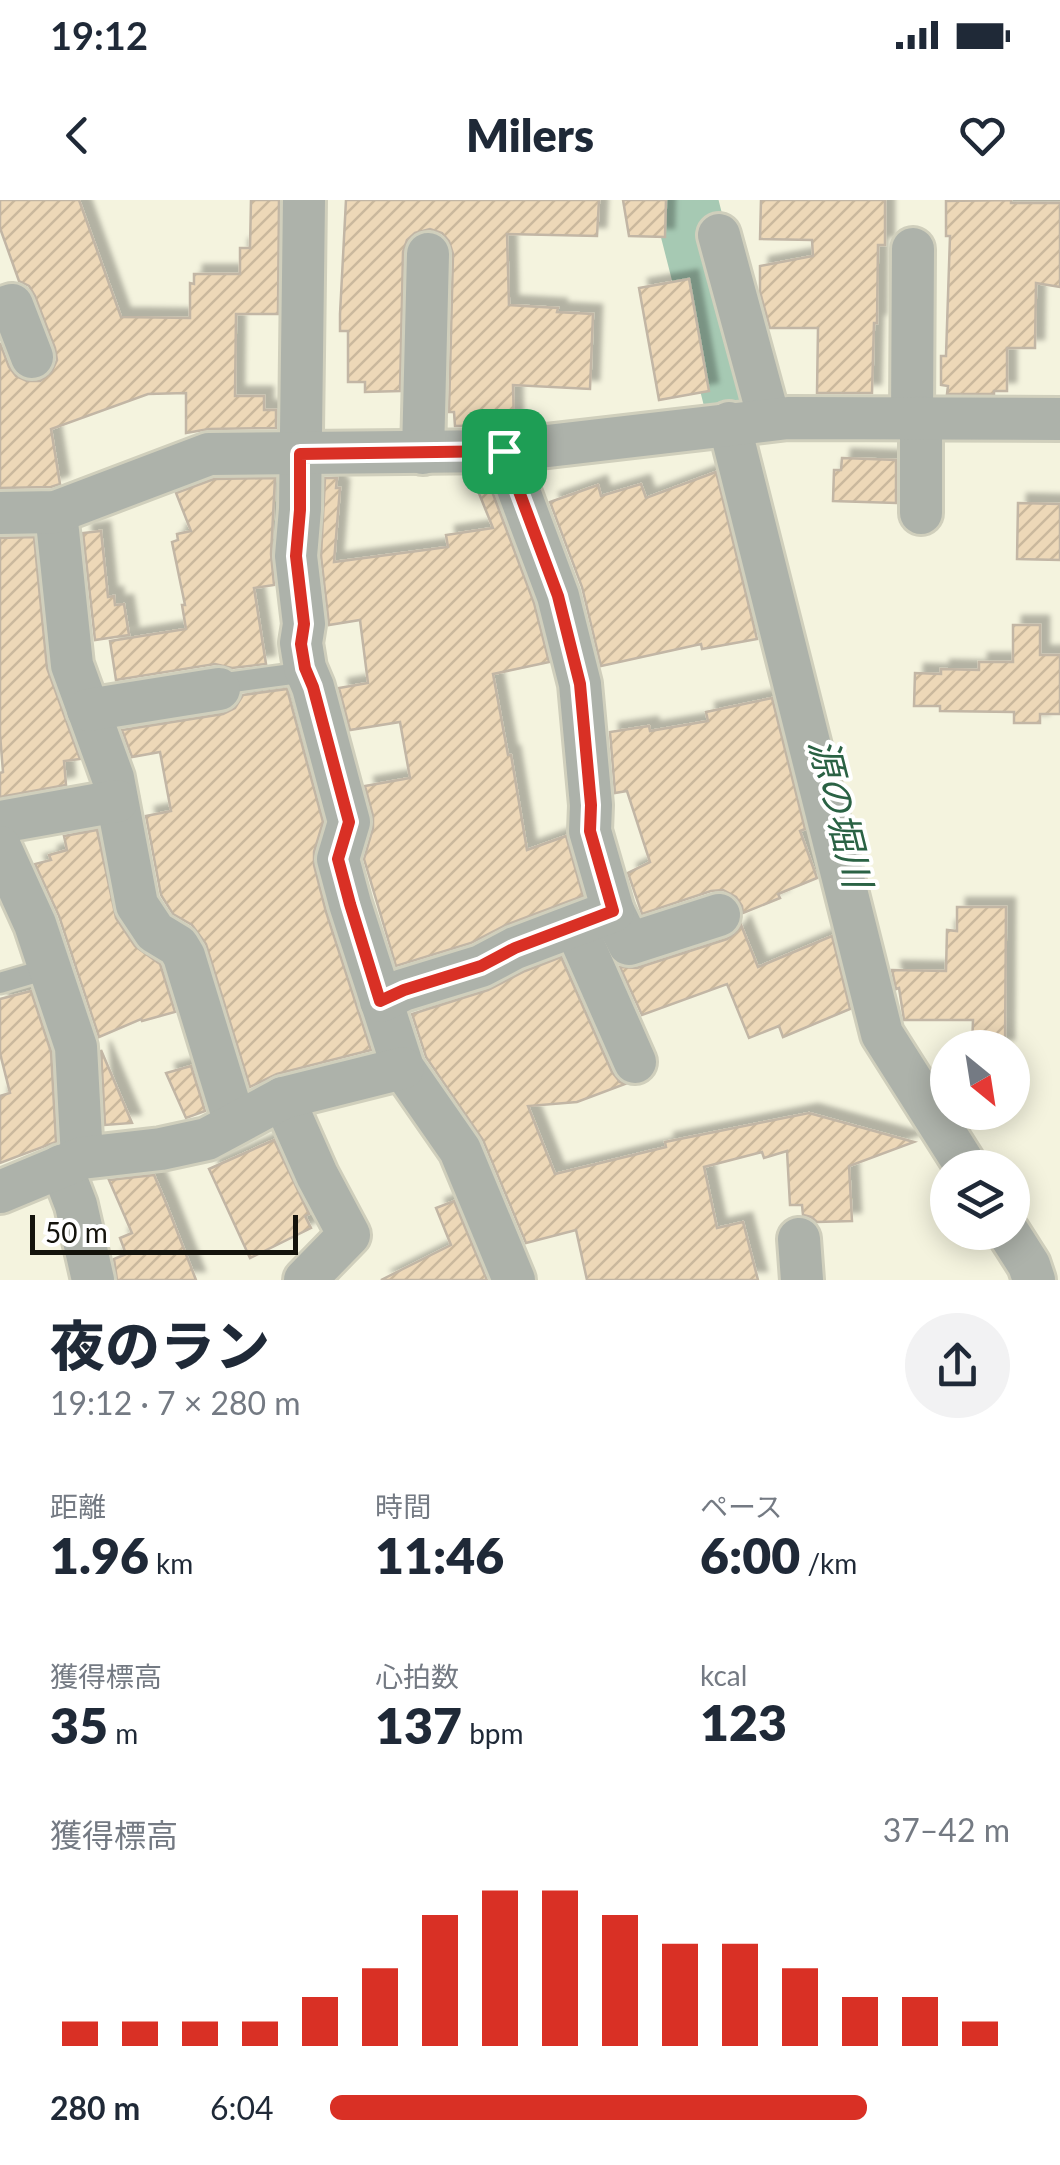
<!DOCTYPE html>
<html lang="ja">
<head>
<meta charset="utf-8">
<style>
	:root { --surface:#fff; --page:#f2f2f3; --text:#1f2937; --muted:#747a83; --accent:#d93025 }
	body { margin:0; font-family:Lato,"Noto Sans JP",sans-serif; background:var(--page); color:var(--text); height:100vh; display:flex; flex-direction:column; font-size:38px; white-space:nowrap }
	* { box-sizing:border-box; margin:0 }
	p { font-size:32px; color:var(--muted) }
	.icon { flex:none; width:55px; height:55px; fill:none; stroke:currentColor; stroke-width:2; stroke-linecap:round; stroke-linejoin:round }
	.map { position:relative; height:1080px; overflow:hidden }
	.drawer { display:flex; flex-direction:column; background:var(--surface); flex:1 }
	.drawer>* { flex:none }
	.needle { width:65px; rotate:150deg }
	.buttons { position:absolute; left:930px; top:830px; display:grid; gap:20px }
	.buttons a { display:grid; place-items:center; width:100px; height:100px; border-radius:50%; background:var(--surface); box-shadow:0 5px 25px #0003; font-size:50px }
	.scale { position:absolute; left:30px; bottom:25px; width:268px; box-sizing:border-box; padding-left:10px; border:5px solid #14130c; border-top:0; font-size:28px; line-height:35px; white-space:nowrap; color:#14130c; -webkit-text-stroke:8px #fff; paint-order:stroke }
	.pin { position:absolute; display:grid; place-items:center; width:85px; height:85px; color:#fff; margin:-42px; border-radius:20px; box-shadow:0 5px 15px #0006 }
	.round { display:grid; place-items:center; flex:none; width:105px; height:105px; border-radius:52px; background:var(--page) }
	.headline { display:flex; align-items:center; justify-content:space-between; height:170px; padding:0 50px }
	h1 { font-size:55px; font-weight:800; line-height:75px }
	.stats { display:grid; grid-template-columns:repeat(3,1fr); gap:15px; height:170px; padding:10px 50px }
	.stats div { display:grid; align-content:center }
	.stats b { font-size:50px; font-weight:800 }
	.stats small { font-size:28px; font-weight:400 }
	.stats p { font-size:28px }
	.chart { height:280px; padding:20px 50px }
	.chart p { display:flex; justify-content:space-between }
	.chart svg { width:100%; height:180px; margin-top:10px; stroke:var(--accent); stroke-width:6 }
	ul { padding:0 50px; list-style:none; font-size:32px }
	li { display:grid; grid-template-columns:160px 120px 1fr; align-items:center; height:75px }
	li i { height:25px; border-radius:12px; background:var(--accent) }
	.status { display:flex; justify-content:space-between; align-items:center; height:70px; padding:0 50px; background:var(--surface); direction:ltr }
	.status svg { height:28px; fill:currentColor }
	header { display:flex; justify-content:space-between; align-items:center; height:130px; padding:0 50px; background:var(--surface); font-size:45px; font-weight:800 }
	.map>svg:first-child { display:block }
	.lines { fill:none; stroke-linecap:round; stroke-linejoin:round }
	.river { stroke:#a6c9b3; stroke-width:65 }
	.building { fill:url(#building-hatch); stroke:#c2b6a5; stroke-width:2.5; filter:url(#shadow) }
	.service-casing { stroke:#d0cfbc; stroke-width:25 }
	.minor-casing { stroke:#d0cfbc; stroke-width:48 }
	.service { stroke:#adb2aa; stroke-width:20 }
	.minor { stroke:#adb2aa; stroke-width:42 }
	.route-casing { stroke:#fff; stroke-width:20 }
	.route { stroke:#d93025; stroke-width:12 }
	.labels { text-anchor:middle; stroke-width:8; stroke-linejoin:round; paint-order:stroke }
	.water-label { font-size:38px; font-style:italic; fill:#2a6244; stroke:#fff }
</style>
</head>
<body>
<div class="status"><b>19:12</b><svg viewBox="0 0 49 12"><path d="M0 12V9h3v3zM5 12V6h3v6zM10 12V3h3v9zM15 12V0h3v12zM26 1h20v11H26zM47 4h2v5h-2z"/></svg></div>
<header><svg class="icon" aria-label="back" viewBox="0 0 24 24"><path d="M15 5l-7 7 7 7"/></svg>Milers<svg class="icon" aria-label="heart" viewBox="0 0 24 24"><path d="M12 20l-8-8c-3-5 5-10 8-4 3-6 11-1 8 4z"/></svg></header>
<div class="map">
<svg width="1060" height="1080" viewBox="0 0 1060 1080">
	<defs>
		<pattern id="building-hatch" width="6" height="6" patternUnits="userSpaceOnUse" patternTransform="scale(2.5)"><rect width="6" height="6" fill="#edd8b8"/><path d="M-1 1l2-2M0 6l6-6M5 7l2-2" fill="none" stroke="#cab89d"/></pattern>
		<filter id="shadow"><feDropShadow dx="9" dy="-9" stdDeviation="2.5" flood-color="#0004"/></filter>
	</defs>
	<rect width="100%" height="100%" fill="#f4f3de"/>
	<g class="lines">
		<!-- river -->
		<polyline class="river" points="685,0 736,200"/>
	</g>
	<!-- building -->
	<g class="building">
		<polygon points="0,0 79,0 121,117 190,118 190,83 194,84 194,74 240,74 240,48 250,48 251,0 279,0 278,114 236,114 235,196 264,196 264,210 276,210 276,228 209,229 186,233 186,193 148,194 51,229 60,284 51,287 0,288 0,143 9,167 16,176 27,181 40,181 51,173 57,160 55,148 35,96 29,86 19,81 0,28"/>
		<polygon points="346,0 599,0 597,36 507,34 509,105 558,108 557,112 593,114 590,189 513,185 514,225 455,226 454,212 449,212 453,54 449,41 442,33 430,29 415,33 407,40 403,52 400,191 365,192 365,182 348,182 348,131 340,131 340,114"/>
		<polygon points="623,0 666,0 665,37 629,36"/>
		<polygon points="761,0 885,0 885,45 878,45 877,123 874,123 872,193 817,193 818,128 770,128 760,92 760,66 813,56 812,40 760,39"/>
		<polygon points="1011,0 1011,3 1060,3 1060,87 1036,83 1035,148 1007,148 1007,191 994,191 994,194 947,194 948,186 941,185 941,156 946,156 950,36 946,36 946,1"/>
		<polygon points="689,79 709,191 659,200 639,88"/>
		<polygon points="842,258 896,260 896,303 833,301 834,270 841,270"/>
		<polygon points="716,272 757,439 702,449 701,444 601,466 582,387 550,302 598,285 601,296 641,284 646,298"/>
		<polygon points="275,278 271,354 274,385 254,388 266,464 232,468 215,464 116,480 110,441 186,429 182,405 185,405 172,342 178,340 177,334 191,331 176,293 214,279"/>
		<polygon points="325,278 337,278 336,288 340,288 334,362 448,347 446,335 493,328 478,291 490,286 534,403 549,462 493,474 508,555 511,555 527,650 566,636 583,696 506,725 471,743 396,766 364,659 373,628 373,616 365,586 410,578 400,522 350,530 339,488 368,483 360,420 329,425 321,356"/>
		<polygon points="1018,303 1060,304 1060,360 1017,359"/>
		<polygon points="101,331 108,397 114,396 115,405 124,404 129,435 95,440 83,333"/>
		<polygon points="34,337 47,468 80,559 64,561 66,585 0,597 0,573 3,572 0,534 0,338"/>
		<polygon points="1013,425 1040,425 1040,455 1060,455 1060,514 1040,514 1040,523 1014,523 1014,512 940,511 940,506 914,506 915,473 941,474 941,469 979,470 979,462 1013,462"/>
		<polygon points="287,489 323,622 314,652 314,665 326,712 371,850 277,874 250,887 206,744 192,725 173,714 161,695 146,616 171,611 160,552 132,557 122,530 223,514 235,508 243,495"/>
		<polygon points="772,498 805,629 800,631 817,678 778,694 780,698 743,713 742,706 736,697 723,690 711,691 642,714 628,673 650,662 627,591 615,593 610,532 649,526 650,531 708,521 706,512"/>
		<polygon points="97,630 116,718 135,746 160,764 175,812 142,821 141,819 99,837 59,716 35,664 51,660 49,655 67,650 64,636"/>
		<polygon points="957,707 1006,707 1005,848 972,848 973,820 904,820 899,788 896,789 892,770 946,771 947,730 957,731"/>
		<polygon points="741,725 758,767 832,736 850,809 783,837 779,826 749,838 727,784 642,815 620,767 637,768 727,739 737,732"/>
		<polygon points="561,757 612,872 620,882 625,884 577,902 528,906 555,974 666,947 665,942 809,913 914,942 849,966 852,1021 817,1022 811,1017 803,1015 802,1005 790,1005 787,951 764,958 762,952 704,967 717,1028 743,1022 758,1080 587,1080 576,1030 526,1043 483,940 426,857 412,814 488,790 525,771"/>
		<polygon points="31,791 51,852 56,942 0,963 0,896 10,893 0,853 0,799"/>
		<polygon points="101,850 132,923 105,925"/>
		<polygon points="191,866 205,911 186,918 166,873"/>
		<polygon points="274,940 309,1014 305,1016 311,1028 250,1058 209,969"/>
		<polygon points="154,975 166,1003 196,1080 117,1080 114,1059 126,1054 120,1038 132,1033 109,980"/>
		<polygon points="454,1001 487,1080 381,1080 451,1045 436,1008"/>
	</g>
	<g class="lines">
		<!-- service casing -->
		<g class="service-casing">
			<g id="service">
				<polyline points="219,489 226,483 307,472"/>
				<polyline points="0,783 51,768"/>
			</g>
		</g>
		<!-- minor casing -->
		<g class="minor-casing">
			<g id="minor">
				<polyline points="304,0 300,309 296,356 304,424 301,443 305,468 313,487 349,622 338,659 350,704 403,868 460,950 514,1080"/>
				<polyline points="719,35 769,219"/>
				<polyline points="0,109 12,105 32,157"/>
				<polyline points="912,217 913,49"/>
				<polyline points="921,217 921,313"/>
				<polyline points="729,223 882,834 967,968"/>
				<polyline points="423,253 428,54"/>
				<polyline points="56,312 72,465 113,578 137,705 155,732 178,746 184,756 235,923"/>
				<polyline points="0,313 56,312 209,254 504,251 788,218 1060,219"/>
				<polyline points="88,510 219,489"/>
				<polyline points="0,622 117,601"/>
				<polyline points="0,647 35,724 76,847 82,958"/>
				<polyline points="613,711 629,744 719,715"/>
				<polyline points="575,726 635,862"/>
				<polyline points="381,801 403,790 481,766 515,748 613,711 590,631 591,605 580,484 558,396 504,251"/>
				<polyline points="283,898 317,975 349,1035 305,1080"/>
				<polyline points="61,966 76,1005 93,1080"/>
				<polyline points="0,992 82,958 161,949 207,939 283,898 403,868"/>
				<polyline points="1008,1032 1029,1065 1034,1080"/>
				<polyline points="799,1039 802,1080"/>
			</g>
		</g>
		<!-- service -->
		<use href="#service" class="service"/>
		<!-- minor -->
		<use href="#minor" class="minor"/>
	</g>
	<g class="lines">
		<!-- route casing -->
		<g class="route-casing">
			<polygon id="route" points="504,251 558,396 580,484 591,605 590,631 613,711 515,748 481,766 404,790 380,801 350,704 338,659 349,622 313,487 305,468 301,444 304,424 296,356 300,310 300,254"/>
		</g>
		<!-- route -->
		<use href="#route" class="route"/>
	</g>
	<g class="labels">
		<!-- water labels -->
		<g class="water-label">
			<text transform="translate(840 613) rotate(76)" y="13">源の堀川</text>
		</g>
	</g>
</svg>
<div class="buttons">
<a><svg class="needle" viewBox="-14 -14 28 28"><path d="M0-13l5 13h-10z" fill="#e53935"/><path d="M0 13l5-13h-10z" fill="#747a83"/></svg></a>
<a><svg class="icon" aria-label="layers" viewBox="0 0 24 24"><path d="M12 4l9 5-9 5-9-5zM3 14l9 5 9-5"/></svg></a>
</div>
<div class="scale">50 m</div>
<div class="pin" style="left:504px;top:251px;background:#1e9e55"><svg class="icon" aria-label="arrive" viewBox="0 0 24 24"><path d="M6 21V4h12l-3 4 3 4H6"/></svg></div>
</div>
<section class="drawer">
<div class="headline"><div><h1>夜のラン</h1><p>19:12 · 7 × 280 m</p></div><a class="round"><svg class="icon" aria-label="share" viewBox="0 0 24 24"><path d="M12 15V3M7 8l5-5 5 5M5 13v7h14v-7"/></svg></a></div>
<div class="stats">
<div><p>距離</p><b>1.96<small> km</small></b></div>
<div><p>時間</p><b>11:46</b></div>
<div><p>ペース</p><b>6:00<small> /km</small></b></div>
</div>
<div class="stats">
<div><p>獲得標高</p><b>35<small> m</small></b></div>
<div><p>心拍数</p><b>137<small> bpm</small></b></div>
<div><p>kcal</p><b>123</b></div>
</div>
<div class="chart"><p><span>獲得標高</span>37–42 m</p>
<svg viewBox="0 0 160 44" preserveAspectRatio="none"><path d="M5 44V38M15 44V38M25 44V38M35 44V38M45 44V32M55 44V25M65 44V12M75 44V6M85 44V6M95 44V12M105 44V19M115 44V19M125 44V25M135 44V32M145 44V32M155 44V38"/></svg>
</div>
<ul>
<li><b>280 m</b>6:04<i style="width:79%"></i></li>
</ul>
</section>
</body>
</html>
